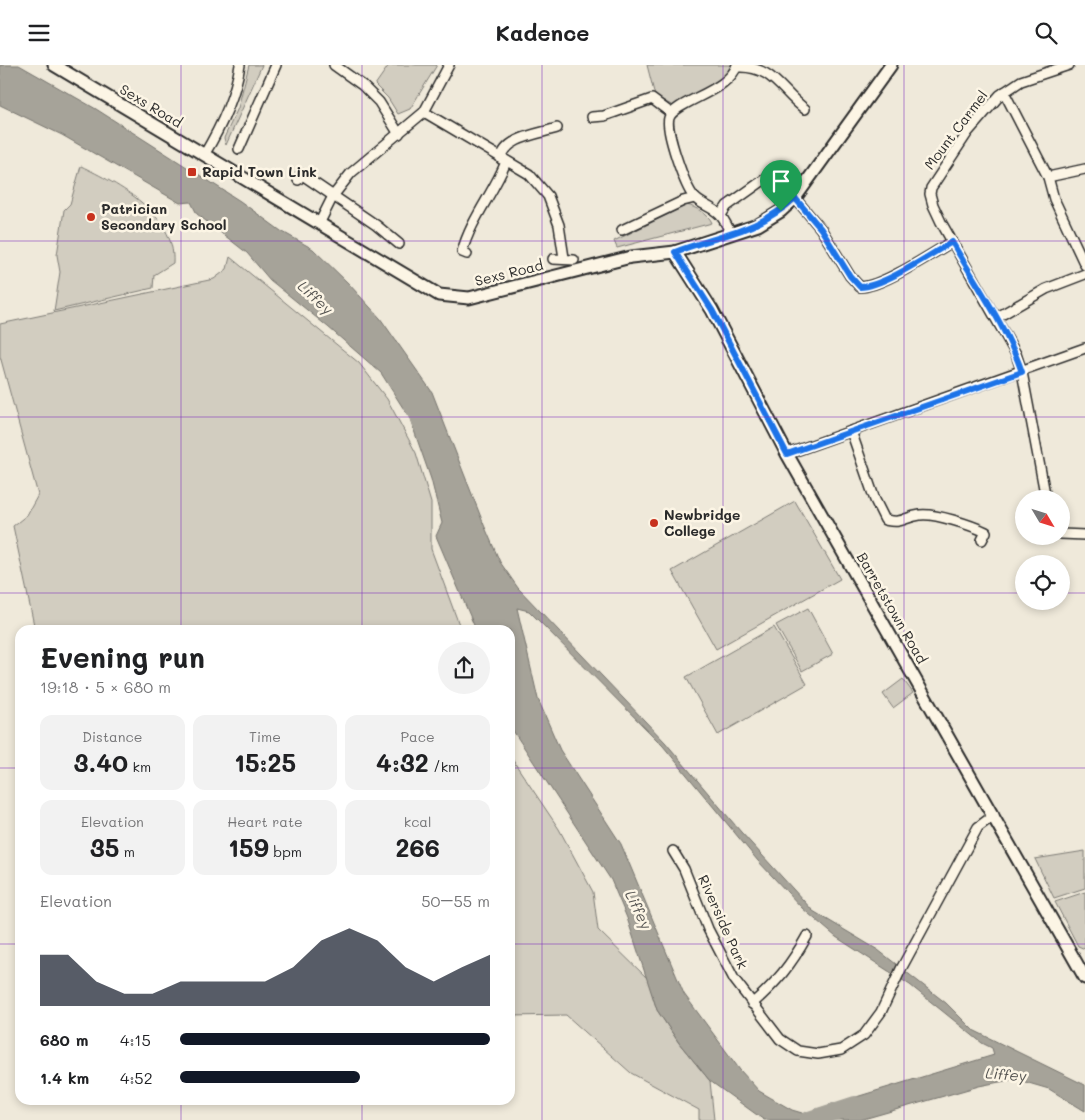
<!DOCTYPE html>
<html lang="en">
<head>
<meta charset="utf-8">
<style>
	:root { --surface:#fff; --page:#f2f2f2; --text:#202124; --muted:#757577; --accent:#111827 }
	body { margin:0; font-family:Mali,sans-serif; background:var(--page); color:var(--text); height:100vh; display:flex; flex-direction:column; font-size:19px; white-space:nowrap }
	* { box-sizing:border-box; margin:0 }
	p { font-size:16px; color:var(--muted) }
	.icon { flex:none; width:28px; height:28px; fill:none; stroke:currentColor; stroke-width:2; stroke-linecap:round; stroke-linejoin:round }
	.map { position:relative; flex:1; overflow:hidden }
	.panel { position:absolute; left:15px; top:560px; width:500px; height:480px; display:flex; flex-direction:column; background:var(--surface); border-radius:15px; box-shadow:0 2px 8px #0003 }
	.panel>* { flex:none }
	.needle { width:32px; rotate:128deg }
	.tools { position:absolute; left:1015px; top:425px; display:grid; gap:10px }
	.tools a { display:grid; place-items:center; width:55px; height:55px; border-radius:50%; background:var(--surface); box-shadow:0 2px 8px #0003; font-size:25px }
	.pin { position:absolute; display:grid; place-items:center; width:42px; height:42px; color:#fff; margin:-51px -21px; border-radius:50% 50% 50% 0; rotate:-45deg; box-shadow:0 0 5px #0007 }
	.pin .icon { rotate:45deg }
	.round { display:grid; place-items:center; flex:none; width:52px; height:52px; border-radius:26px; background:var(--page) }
	.summary { display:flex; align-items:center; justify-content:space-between; height:85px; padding:0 25px }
	h1 { font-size:28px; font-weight:700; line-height:38px }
	.figures { display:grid; grid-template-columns:repeat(3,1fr); gap:8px; height:85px; padding:5px 25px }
	.figures div { display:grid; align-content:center; border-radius:12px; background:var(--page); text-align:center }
	.figures b { font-size:25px; font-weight:700 }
	.figures small { font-size:14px; font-weight:400 }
	.figures p { font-size:14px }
	.chart { height:140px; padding:10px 25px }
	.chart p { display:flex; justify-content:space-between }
	.chart svg { width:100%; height:90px; margin-top:5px; fill:var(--accent); opacity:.7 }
	ul { padding:0 25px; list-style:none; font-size:16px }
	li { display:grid; grid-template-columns:80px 60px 1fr; align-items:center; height:38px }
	li i { height:12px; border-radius:6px; background:var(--accent) }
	header { display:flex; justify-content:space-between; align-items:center; height:65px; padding:0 25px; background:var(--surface); font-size:22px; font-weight:700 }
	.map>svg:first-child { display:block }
	.green { fill:#d2cdc0; stroke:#7e7c76 }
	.water { fill:#a6a399; stroke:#75736d; fill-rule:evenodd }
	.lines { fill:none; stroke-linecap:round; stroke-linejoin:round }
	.river { stroke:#a6a399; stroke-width:18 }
	.street-casing { stroke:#2b2b2b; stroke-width:12 }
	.secondary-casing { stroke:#2b2b2b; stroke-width:15 }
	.street { stroke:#fcf5e5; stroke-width:9 }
	.secondary { stroke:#fcf5e5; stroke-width:11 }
	.route-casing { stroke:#fff; stroke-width:10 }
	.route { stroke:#1a73e8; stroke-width:6 }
	.grid { fill:none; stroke:#7b2cbf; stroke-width:1; stroke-opacity:0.55 }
	.poi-dot { fill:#c8321e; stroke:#fcf5e5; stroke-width:2 }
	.labels { text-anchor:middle; stroke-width:5; stroke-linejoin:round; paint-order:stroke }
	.street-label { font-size:14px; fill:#2b2b2b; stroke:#fcf5e5 }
	.poi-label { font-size:14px; font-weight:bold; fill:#2b2b2b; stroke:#fcf5e5; text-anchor:start }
	.water-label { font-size:15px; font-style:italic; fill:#565552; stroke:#fcf5e5 }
</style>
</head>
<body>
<header><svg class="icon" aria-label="menu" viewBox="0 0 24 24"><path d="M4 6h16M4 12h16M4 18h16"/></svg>Kadence<svg class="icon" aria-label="search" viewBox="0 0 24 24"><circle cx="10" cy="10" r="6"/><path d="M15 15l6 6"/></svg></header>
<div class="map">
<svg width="1085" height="1055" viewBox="0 0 1085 1055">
	<rect width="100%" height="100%" fill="#efe9da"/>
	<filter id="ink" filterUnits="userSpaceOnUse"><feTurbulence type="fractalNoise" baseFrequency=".02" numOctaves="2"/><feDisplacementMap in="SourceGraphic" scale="10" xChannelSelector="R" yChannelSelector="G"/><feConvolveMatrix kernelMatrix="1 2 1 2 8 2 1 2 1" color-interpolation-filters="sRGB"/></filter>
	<g filter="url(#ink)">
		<!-- green -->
		<g class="green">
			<polygon points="249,0 262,0 226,80 224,73 238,43"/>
			<polygon points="389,0 437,0 410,44 398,49 388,33 375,20"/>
			<polygon points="647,0 731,0 726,11 675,42 655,31"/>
			<path d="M 81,101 C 118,119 176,149 173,198 L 154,210 L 153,223 L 54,246 L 60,207 L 57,190 L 64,145 L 70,139 Z"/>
			<path d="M 687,140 C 695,142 709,149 712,158 L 617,183 L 614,176 Z"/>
			<polygon points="230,192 359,298 387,334 416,388 431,438 431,484 461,565 35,565 13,461 27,450 38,430 0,291 0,259 214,214 227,204"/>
			<polygon points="795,436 840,514 716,584 672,506"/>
			<polygon points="808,543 833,589 802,606 776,560"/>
			<polygon points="774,562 807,619 718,670 686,612"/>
			<polygon points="903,614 913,628 893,643 883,629"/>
			<polygon points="510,691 559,764 593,827 598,865 648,914 657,945 679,978 710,1016 714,1055 699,1055 699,1045 631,1008 566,950 510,951"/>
			<polygon points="1085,786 1085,823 1054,833 1035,794"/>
			<polygon points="1085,827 1085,884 1078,881 1055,837"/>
		</g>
		<!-- water -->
		<path class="water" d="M 0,0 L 19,0 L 96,44 L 240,136 L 281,166 L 313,184 L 348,218 L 380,253 L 432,327 L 484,460 L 500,497 L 518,523 L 665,677 L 741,767 L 813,846 L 878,885 L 946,938 L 973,965 L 1085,1020 L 1085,1046 L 1049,1024 L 1015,1014 L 979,1021 L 860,1055 L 764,1055 L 710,1016 L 679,978 L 657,945 L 627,853 L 611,815 L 510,661 L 510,565 L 476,565 L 436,471 L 442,458 L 431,414 L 410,354 L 381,308 L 328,262 L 270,215 L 247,188 L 197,149 L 191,137 L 180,138 L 62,70 L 0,40 ZM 517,543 L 529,546 L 663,681 L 758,796 L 802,843 L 836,872 L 910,920 L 982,978 L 992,983 L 994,990 L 843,1036 L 830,1050 L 822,1054 L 792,1045 L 759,1026 L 740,1005 L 684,929 L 621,779 L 560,685 L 538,634 Z"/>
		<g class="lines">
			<!-- river -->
			<polyline class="river" points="809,1055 855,1040"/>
			<!-- street casing -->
			<g class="street-casing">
				<g id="street">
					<polyline points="334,0 362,20 379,37 399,69"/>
					<path d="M 737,2 C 773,0 781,27 805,44"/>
					<polyline points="1004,27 1048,112 1054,134 1085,200"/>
					<polyline points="424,47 529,109 548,131 559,160 564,193"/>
					<polyline points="592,52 604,51 652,34 671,48"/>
					<polyline points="239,84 276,0"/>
					<path d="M 204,90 C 221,62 235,33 240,0"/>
					<path d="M 501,94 C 505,72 539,69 557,63"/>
					<polyline points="1048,112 1085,104"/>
					<polyline points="298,115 301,109 376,160 399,179"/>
					<path d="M 795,133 L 821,164 L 850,211 L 860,222 C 882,222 931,189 952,177"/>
					<polyline points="721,150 727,141 765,114"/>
					<polyline points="319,159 333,131 351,108 424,47 449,0"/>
					<polyline points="622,165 683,136 695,133"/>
					<path d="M 731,169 C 728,163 724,153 719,149 C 712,142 700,139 694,132 C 685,122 665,65 669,53 C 675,36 730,26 737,0"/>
					<path d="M 467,189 L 462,187 C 471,154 493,129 506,97"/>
					<polyline points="553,194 574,195"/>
					<polyline points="996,253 1046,224 1085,209"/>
					<path d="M 851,366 L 875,435 L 885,455 C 905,459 903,452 920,450 C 935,448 971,460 986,467 L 982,475"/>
					<polyline points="787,389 1085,283"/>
					<polyline points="1046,434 1022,307 1016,289 941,157 933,140 930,129 931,123 968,67 1000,30 1021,16 1069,0"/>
					<polyline points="1061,469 1085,470"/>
					<polyline points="673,786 684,804 708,864 734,914 780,974 798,986 818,989 841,985 864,970 881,947 901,904 978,762 994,750"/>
					<path d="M 752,939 C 777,917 791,900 807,871"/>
				</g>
			</g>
			<!-- secondary casing -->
			<g class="secondary-casing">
				<g id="secondary">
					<polyline points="54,0 439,230 469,233 631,192 675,187 758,160 781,146 795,133 891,0"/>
					<polyline points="675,187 712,245 787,389 1085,913"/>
				</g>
			</g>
			<!-- street -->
			<use href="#street" class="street"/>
			<!-- secondary -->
			<use href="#secondary" class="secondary"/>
		</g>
	</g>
	<g class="lines" filter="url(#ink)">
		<!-- route casing -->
		<g class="route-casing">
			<path id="route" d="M 795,133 L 821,164 L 850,211 L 860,222 C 883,222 931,189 952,177 C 976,219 1006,261 1022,307 L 787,389 L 712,245 L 675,187 C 719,170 758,167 795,133 Z"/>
		</g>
		<!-- route -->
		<use href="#route" class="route"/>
	</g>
	<!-- grid -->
	<path class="grid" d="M 181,0 L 181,565M 362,0 L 362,565M 542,0 L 542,1055M 723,0 L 723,1055M 904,0 L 904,1055M 0,176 L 1085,176M 0,352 L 1085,352M 0,528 L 1024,528M 1061,528 L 1085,528M 0,703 L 20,703M 510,703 L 1085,703M 0,879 L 20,879M 510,879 L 1085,879M 181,1035 L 181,1055M 362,1035 L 362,1055"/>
	<!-- markers -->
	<g class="poi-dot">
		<rect x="187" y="102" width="10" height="10" rx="2.5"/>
		<circle cx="91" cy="152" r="5"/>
		<circle cx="654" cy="458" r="5"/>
	</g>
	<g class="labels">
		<!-- street labels -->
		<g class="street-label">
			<text transform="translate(151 41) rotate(31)" y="5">Sexs Road</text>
			<text transform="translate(956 65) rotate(-53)" y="5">Mount Carmel</text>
			<text transform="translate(509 208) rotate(-14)" y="5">Sexs Road</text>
			<text transform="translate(892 543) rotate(60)" y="5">Barretstown Road</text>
			<text transform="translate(723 857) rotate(66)" y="5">Riverside Park</text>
		</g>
		<!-- poi labels -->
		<g class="poi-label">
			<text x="202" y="112">Rapid Town Link</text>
			<text x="101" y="149">Patrician<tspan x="101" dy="16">Secondary School</tspan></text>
			<text x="664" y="455">Newbridge<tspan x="664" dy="16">College</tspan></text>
		</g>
		<!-- water labels -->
		<g class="water-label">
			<text transform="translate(315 233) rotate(43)" y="5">Liffey</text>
			<text transform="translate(638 845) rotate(64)" y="5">Liffey</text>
			<text transform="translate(1006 1010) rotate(5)" y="5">Liffey</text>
		</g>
	</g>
</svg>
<div class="tools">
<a><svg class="needle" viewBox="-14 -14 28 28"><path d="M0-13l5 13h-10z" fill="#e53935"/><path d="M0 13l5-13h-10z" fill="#757577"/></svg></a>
<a><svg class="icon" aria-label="locate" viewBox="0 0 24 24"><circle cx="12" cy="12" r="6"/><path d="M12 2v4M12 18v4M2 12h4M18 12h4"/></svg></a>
</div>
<div class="pin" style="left:781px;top:146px;background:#1e9e55"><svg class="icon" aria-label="arrive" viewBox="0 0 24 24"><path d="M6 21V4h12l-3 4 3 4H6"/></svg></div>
<section class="panel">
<div class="summary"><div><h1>Evening run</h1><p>19:18 · 5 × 680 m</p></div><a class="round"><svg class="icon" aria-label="share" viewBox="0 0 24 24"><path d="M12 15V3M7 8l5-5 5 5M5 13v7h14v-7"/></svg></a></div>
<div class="figures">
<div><p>Distance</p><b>3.40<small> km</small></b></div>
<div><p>Time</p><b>15:25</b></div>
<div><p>Pace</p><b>4:32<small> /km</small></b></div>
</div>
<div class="figures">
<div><p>Elevation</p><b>35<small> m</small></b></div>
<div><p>Heart rate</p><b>159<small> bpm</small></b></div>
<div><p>kcal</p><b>266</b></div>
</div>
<div class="chart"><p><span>Elevation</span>50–55 m</p>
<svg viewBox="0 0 160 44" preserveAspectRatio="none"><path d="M0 44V19L10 19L20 32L30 38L40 38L50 32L60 32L70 32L80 32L90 25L100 12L110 6L120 12L130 25L140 32L150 25L160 19V44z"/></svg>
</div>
<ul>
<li><b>680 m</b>4:15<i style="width:100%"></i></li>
<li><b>1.4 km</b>4:52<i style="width:58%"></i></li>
</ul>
</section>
</div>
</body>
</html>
